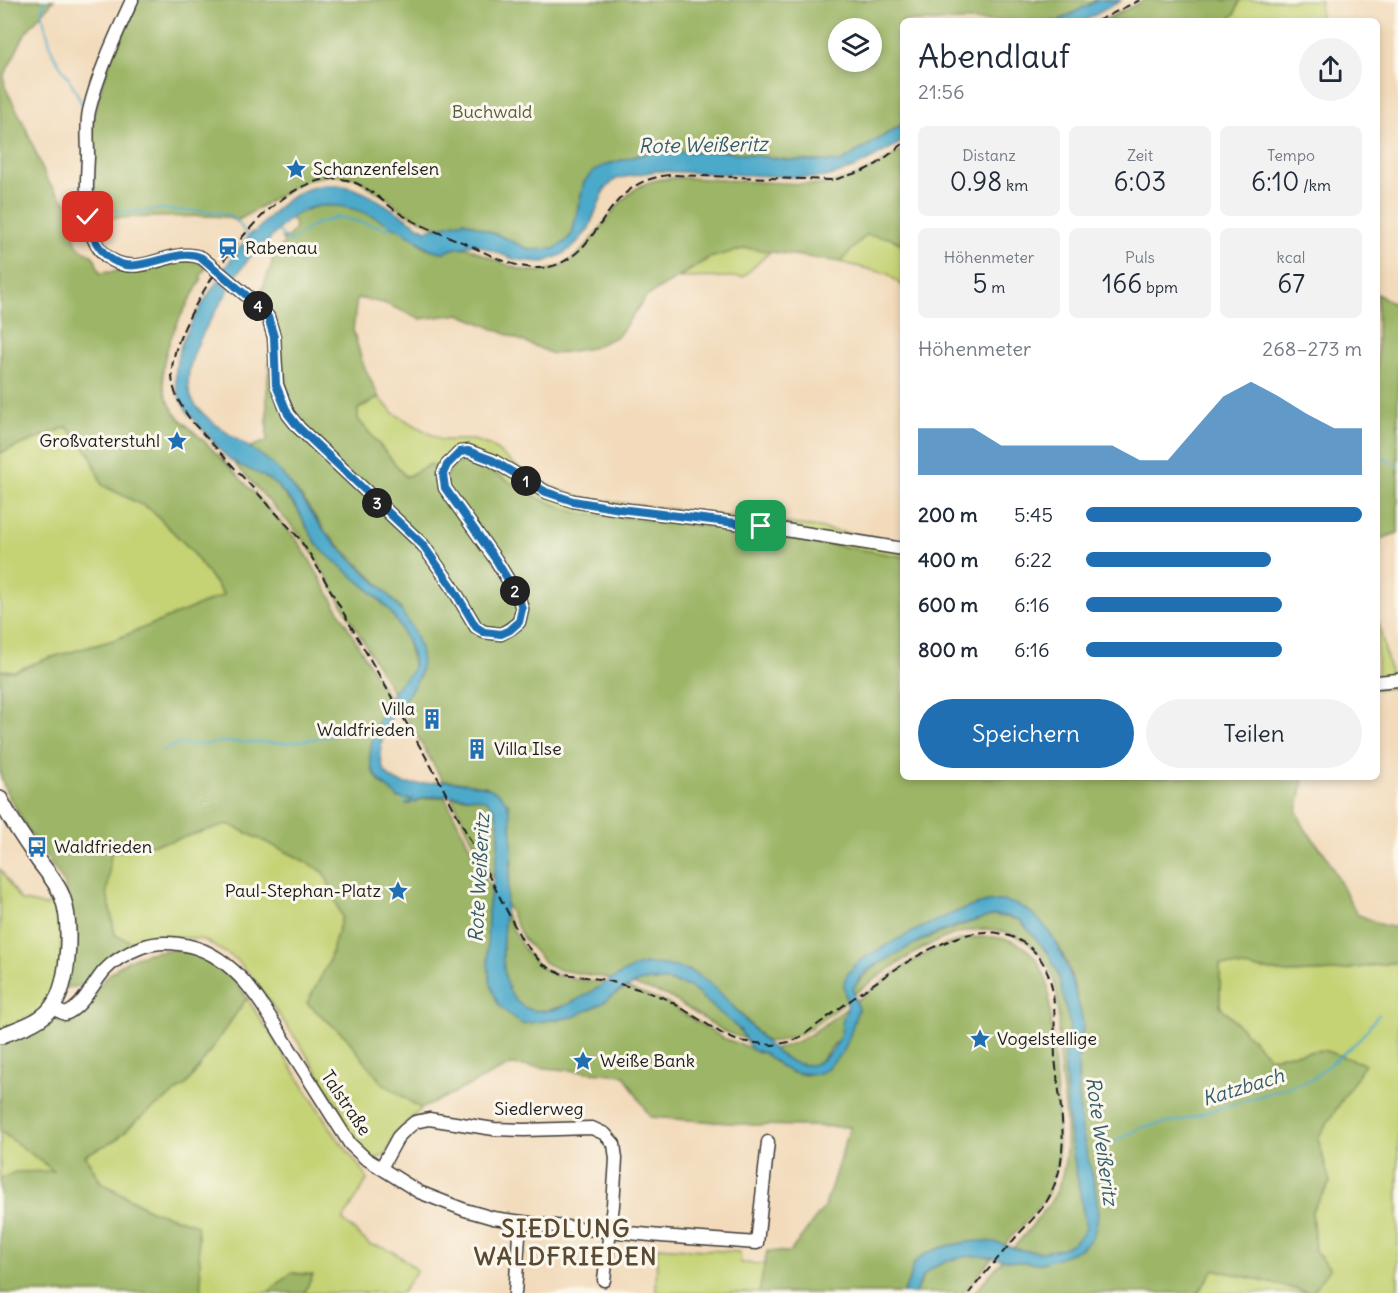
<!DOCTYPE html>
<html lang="de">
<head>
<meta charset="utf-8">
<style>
	:root { --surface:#fff; --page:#f2f2f3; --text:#1f2937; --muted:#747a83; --accent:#1f6fb2 }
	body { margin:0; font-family:Delius,sans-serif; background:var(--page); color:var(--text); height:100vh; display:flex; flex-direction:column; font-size:22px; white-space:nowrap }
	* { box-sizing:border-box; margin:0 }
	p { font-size:20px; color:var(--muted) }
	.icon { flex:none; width:33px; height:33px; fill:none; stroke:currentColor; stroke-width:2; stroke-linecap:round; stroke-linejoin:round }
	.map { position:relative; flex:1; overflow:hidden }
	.sheet { position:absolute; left:900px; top:18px; width:480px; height:762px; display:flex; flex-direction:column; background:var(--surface); border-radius:9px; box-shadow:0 3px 9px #0003 }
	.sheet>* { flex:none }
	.fabs { position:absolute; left:828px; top:18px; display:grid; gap:12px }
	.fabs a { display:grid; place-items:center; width:54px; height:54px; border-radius:50%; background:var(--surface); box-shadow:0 3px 9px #0003; font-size:30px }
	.pin { position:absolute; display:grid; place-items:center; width:51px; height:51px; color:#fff; margin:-26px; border-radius:12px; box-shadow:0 3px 9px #0006 }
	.km { position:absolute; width:30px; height:30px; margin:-15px; border-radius:50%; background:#222; color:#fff; font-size:16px; line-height:30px; text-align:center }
	.round { display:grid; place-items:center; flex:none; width:63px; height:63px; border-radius:32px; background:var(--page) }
	.overview { display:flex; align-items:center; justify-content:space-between; height:102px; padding:0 18px }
	h1 { font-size:33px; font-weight:600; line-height:45px }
	.metrics { display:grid; grid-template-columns:repeat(3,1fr); gap:9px; height:102px; padding:6px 18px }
	.metrics div { display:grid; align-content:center; border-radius:9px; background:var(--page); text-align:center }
	.metrics b { font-size:26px; font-weight:600 }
	.metrics small { font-size:16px; font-weight:400 }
	.metrics p { font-size:16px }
	.chart { height:168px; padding:12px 18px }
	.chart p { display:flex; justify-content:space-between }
	.chart svg { width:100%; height:108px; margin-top:6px; fill:var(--accent); opacity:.7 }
	.button { display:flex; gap:12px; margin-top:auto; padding:12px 18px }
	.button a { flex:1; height:69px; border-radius:36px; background:var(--accent); color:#fff; font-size:24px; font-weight:600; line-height:69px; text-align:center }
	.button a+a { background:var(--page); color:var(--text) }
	ul { padding:0 18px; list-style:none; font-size:20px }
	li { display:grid; grid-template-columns:96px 72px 1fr; align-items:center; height:45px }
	li i { height:15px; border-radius:8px; background:var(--accent) }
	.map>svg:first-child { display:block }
	.green { fill:#c5d375; stroke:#707848; stroke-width:1.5 }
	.forest { fill:#9cb566; stroke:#5c6841; stroke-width:1.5; fill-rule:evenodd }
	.water { fill:#4ca9ca; stroke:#346273; stroke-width:1.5 }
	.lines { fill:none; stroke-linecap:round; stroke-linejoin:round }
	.stream { stroke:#4ca9ca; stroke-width:2 }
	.minor-casing { stroke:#3c3834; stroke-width:15 }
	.major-casing { stroke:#3c3834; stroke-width:18 }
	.minor { stroke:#fff; stroke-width:12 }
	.major { stroke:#fff; stroke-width:15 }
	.rail { stroke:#1c1c1c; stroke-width:2; stroke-dasharray:9 4.5; stroke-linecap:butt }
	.route-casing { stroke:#fff; stroke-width:12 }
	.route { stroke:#1f6fb2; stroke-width:8 }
	.labels { text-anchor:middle; stroke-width:6; stroke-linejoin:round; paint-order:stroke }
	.park-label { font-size:18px; fill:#575c3b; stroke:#fbf7ec }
	.poi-label { font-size:18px; fill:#1c1c1c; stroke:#fbf7ec; text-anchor:start }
	.street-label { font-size:18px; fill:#1c1c1c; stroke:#fbf7ec }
	.water-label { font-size:20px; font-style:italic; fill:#325b6a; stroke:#fbf7ec }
	.district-label { font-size:24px; font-weight:bold; letter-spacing:1.5px; fill:#5b4a33; stroke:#fbf7ec }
</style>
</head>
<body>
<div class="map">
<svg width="1398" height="1293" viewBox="0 0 1398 1293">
	<rect width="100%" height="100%" fill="#fbf7ec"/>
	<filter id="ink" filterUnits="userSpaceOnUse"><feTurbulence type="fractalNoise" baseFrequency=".0167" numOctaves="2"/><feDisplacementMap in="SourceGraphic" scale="12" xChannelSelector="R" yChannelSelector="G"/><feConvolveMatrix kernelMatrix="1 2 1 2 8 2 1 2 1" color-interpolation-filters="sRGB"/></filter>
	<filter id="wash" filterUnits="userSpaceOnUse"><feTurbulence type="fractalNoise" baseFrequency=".008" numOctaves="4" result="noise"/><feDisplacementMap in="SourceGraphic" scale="24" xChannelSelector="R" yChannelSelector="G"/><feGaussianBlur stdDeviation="1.35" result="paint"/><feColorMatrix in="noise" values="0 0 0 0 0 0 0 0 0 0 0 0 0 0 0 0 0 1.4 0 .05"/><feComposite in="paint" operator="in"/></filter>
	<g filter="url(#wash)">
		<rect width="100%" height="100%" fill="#f2daba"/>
		<!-- green -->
		<g class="green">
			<polygon points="1240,0 1321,0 1319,21 1227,21 1235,14"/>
			<polygon points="866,235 891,238 903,245 902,286 888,274 840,262"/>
			<polygon points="746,248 772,250 743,277 679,278 709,258"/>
			<polygon points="379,397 393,413 441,440 474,440 491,446 533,479 559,490 590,499 801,525 903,543 903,557 753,531 578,513 542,500 473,461 447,476 431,465 406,477 358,419 358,409"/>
			<polygon points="67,427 90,454 102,485 150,509 189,548 224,595 114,640 49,658 15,671 0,670 0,453"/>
			<polygon points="1377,617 1394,688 1377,689"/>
			<polygon points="228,824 293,855 324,872 342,917 328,964 307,1003 346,1037 381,1082 421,1109 396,1133 385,1154 377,1159 372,1159 350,1135 339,1116 342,1112 303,1049 253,978 236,959 204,940 171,936 134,943 115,935 107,893 111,852 171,841"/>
			<polygon points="0,869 20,900 46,906 58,898 60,905 62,976 41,1012 0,1032"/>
			<polygon points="1398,962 1398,1293 1312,1293 1330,1268 1315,1252 1312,1210 1330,1183 1318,1138 1323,1050 1269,1057 1220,1006 1220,964 1288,973 1335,971"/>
			<path d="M 247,998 L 335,1135 L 364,1172 L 367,1180 L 343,1220 L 370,1245 C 390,1246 402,1258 417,1270 L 402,1293 L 304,1293 L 313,1275 L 291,1273 L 267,1293 L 202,1293 L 197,1225 L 150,1210 L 101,1182 L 85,1155 L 116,1140 L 137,1120 L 187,1084 Z"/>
			<polygon points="0,1131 55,1172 16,1172 0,1179"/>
			<polygon points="657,1247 740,1252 741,1263 765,1264 759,1293 656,1293"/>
			<polygon points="1213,1269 1310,1293 1198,1293"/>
		</g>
		<!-- forest -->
		<g class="forest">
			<path d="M 0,0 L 54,0 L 26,32 L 4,76 L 5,87 L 25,126 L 47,180 L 63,200 L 81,209 C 81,218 75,224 75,233 C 74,252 89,249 95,259 C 97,263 97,268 100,273 L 145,269 L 180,257 L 201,263 L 206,268 L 200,277 L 202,279 C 180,317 143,372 176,414 C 185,426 199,435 209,446 C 239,476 268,508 297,540 L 308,557 L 389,699 L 372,770 L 381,784 L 392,791 L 398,798 L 414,799 L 407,804 L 423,799 L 445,797 L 491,889 L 488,912 L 490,980 L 522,1024 L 573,1017 L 626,988 L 665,1002 L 723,1038 L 764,1053 L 783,1068 L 794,1073 L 807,1075 L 843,1051 L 858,1009 L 856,1001 C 897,971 947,929 1001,938 C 1013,940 1025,946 1033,955 C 1040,964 1044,973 1048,984 L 1058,1110 L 1058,1161 L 1048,1194 L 1038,1208 L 1004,1245 C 982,1238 925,1244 912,1267 C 911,1269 912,1273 911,1276 C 909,1282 905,1288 903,1293 L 759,1293 L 767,1251 L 790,1252 L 825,1206 L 850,1127 L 755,1125 L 650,1117 L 624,1075 L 511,1065 L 421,1109 L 381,1082 L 346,1037 L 307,1003 L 328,964 L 342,917 L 324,872 L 293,855 L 228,824 L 171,841 L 111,852 L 107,893 L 115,935 L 134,943 L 102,968 L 86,985 L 66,988 L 65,884 L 28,830 L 6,791 L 0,774 L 0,671 L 15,671 L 49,658 L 114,640 L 224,595 L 189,548 L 150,509 L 102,485 L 90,454 L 67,427 L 0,453 Z"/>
			<path d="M 137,0 L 1098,0 L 1058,21 L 903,21 L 903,124 L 841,162 L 788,160 L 722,151 L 647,153 L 605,165 L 584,182 L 572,234 L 564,243 L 554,249 L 530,250 L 505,238 L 464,221 L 438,228 L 404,212 L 388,199 L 356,178 L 331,175 L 314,178 L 300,183 L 237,221 L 225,217 L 212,216 L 101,218 L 89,210 C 90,181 89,150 93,122 C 99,79 120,39 137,0 ZM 838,28 L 872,28 L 872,62 L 838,62 Z"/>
			<polygon points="1145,0 1240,0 1235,14 1227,21 1102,21"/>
			<path d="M 903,149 L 903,245 L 891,238 L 866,235 L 840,262 L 746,248 L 709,258 L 646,297 L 618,336 L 591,348 L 553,354 L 459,314 L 421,319 L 384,303 L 357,298 L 353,330 L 363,364 L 379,397 L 358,409 L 358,419 L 406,477 L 431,464 L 447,476 L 455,464 L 473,461 L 542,500 L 578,513 L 753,531 L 903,557 L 903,777 L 1301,777 L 1303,784 L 1297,812 L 1305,829 L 1325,854 L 1357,914 L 1382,925 L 1398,928 L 1397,962 L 1335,971 L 1288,973 L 1220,964 L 1220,1006 L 1269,1057 L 1323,1050 L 1365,1064 L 1318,1138 L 1330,1183 L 1312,1210 L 1315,1251 L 1330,1268 L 1312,1293 L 1214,1269 L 1198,1293 L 974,1293 L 1004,1258 L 1042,1263 L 1083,1248 L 1099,1212 L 1081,1127 L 1078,1062 L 1083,1022 L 1069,967 L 1058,945 L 1028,911 L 1006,901 L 866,957 C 849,970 841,978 846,1001 C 824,1018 795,1045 765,1041 L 740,1013 L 689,970 L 644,964 L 612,979 L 560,970 L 545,963 L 523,938 L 505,902 L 512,862 L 509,804 L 486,786 L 443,781 L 399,705 L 420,676 L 401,609 L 375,580 L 327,534 L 303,499 L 283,476 L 266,459 L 248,448 L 267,441 L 267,393 L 273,316 L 258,299 L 272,264 L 272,256 L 284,243 L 282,238 L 288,237 L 295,229 L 294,221 L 290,218 C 327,191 375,213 409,234 C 415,238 420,245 427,248 C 441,255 453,245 467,248 C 473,248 479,253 484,255 C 501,262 522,273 540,271 C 594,267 604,200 647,183 C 669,174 700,179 724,180 C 756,182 787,183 819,185 C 855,180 875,169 903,149 Z"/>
			<polygon points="1377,294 1398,307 1398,533 1377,540"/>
			<polygon points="233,462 257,472 276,485 297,509 307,528 391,612 406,638 413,662 413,670 393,693 313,554 299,534"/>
			<path d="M 451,797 C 463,797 484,796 492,805 C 505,819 496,863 493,880 Z"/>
			<path d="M 504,910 C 516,936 529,968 560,976 C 574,980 591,981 607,983 C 584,999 527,1030 509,993 C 501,976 502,929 504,910 Z"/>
			<path d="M 994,915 L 1020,920 L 1048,953 L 1058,974 L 1070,1025 L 1064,1055 L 1069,1130 L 1086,1228 C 1084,1233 1082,1237 1078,1241 C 1065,1254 1030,1253 1013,1248 C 1027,1232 1042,1216 1053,1198 C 1077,1155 1062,1100 1059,1054 C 1057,1031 1061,1004 1054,981 C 1049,962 1036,945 1018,937 C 962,909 898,964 854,994 L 853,989 C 876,953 953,927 994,915 Z"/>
			<path d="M 168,950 C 206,950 227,966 247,998 L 187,1084 L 137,1120 L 116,1140 L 85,1155 L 101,1183 L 150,1210 L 197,1225 L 202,1293 L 0,1293 L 0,1179 L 15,1172 L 54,1171 L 0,1131 L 0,1040 L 44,1020 L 77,1017 C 80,1014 85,1011 87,1007 C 91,1002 92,996 96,990 C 115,964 135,953 168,950 Z"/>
			<polygon points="642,981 668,981 690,987 740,1030 745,1039 725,1032 668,996 633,985"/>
			<path d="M 847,1008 L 840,1037 L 818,1064 C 803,1068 782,1062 771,1049 C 801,1046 824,1024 847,1008 Z"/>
			<polygon points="988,1255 994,1256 963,1293 915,1293 927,1270 957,1257"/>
			<polygon points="291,1273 313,1275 304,1293 267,1293"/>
		</g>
		<!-- water -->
		<g class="water">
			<polygon points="1098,0 1122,0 1084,21 1058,21"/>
			<path d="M 903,124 L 903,141 C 876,156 849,175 817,178 L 657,171 L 639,174 L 616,179 L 605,189 L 588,230 L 573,247 L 561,255 L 544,262 L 527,261 L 513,259 L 473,243 C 467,248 463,247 456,248 C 452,249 447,252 443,252 C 428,252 419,240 407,234 C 374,215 327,190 291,218 C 282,225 274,234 266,244 L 261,243 L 234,278 L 224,269 L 252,232 L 254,233 C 267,220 279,204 295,195 C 345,165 384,207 426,230 L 464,221 L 505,238 L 530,250 L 554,249 L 564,243 L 572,234 L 584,182 L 593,171 L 605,165 L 647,153 L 722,151 L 788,160 L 841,162 Z"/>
			<path d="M 218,280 L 229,289 C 213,316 178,365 191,397 C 199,419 246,444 265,458 C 292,479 305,507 326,533 C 355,568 389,586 412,628 C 418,640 424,655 421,669 C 415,698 379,715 381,754 C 381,761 382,769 387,774 C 402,792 428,781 448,781 C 455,781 462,783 470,784 C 511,789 511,806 512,843 C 513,880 484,986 524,1007 C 560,1026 609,973 641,965 C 653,963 672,966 684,969 C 729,981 765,1066 808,1065 C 821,1065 834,1050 839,1039 C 842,1032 842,1025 843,1018 C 844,1015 847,1011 847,1008 C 848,991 837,986 852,968 C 863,954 937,920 956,912 C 971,906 993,898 1008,902 C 1051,912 1069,966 1078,1003 C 1079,1006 1083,1020 1083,1023 C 1083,1038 1078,1052 1078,1066 C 1078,1087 1079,1110 1082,1130 C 1086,1160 1107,1208 1093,1235 C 1087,1246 1079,1250 1068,1254 C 1058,1258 1048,1263 1037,1263 C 1002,1263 978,1247 943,1263 C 935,1267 930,1268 925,1274 C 920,1280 918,1287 915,1293 L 903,1293 C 905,1288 909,1282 911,1276 C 912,1273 911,1270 912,1267 C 923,1246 973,1239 993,1242 C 1001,1242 1008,1247 1016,1249 C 1040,1255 1073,1253 1086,1228 L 1069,1130 L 1064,1055 L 1070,1025 L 1058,974 L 1048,953 L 1020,920 L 1006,916 L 994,915 L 960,925 L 929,936 L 871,968 L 861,976 L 853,989 L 858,1009 L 849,1038 L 843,1052 L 824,1071 L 816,1074 L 794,1073 L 783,1068 L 764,1053 L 752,1050 L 740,1030 L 690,987 L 668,981 L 642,981 L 621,990 L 601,1004 L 573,1017 L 522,1024 C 515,1018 502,1011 498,1003 C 485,981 487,938 488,913 C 489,888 514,812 484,800 C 471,795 438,795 424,798 C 418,800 414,804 407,804 L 413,799 L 398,798 C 390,789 380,784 374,772 C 361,750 385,702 399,684 C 404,679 412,674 413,667 C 416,654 399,624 391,613 C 373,589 342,570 321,549 C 310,538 306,523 298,510 C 293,502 284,493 277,486 C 264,473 248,471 234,462 C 223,456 214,442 206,433 C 196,422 184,410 179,396 C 165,354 197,313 218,280 Z"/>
		</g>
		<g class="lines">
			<!-- stream -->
			<g class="stream">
				<polyline points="46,0 41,11 53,54 72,84 83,106 83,112"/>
				<path d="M 92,198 C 112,217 137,212 162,209 C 168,209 174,211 180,211 C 197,211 215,209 231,216 C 238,220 244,231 248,237"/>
				<polyline points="277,230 290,242 313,225 338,217 390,229 393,222"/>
				<polyline points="1377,454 1398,465"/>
				<polyline points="163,750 176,745 209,744 222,742 288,743 347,733 370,735 377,739"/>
				<polyline points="405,796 406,803"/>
				<polyline points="1095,1152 1142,1127 1179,1121 1311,1080 1359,1040 1379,1014"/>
			</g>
		</g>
	</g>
	<g filter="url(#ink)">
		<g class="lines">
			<!-- minor casing -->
			<g class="minor-casing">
				<g id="minor">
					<path d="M 132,0 C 116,35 98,73 89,111 C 86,125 88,142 88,156 C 87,189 79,248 118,263 C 146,274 175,246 202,258 L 259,306 L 268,317 L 274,337 L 277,385 L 288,414 L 299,428 L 423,545 L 451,585 L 476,627 L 484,632 L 501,634 L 510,629 L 519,622 L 522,609 L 519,598 L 496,560 L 445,488 L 443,474 L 447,465 L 460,452 L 468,451 L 492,460 L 546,492 L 573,501 L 620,509 L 761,526 L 903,549"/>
					<polyline points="1377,682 1398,680"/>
					<path d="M 52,1008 L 65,1014 C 82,1008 92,985 104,971 C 113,961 129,952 142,947 C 155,942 166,942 179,944 C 237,951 265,1010 293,1054 C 312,1084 331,1114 350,1144 L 365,1158 L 419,1192 L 465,1210 L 493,1218 L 545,1225 L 661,1236 L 757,1243 L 768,1142"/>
					<polyline points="381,1168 398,1137 404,1131 415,1122 429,1119 494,1129 524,1130 592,1128 605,1134 614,1144 616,1159 613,1205 604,1280"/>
					<polyline points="515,1293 520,1222"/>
				</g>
			</g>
			<!-- major casing -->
			<g class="major-casing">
				<path id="major" d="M 0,799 C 11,821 25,841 39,861 C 47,872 57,883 62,896 C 72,922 70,984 52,1007 C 41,1023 17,1029 0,1036"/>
			</g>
			<!-- minor -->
			<use href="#minor" class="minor"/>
			<!-- major -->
			<use href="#major" class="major"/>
			<!-- rail -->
			<g class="rail">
				<polyline points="1097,21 1140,0"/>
				<path d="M 903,144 L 877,164 L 863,171 L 834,180 L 671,175 C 600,180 606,253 549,267 C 524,272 496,258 475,248 C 452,237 426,229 404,216 C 385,205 370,186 347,180 C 282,165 209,274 186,324 C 167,365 165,388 194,424 L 298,537 L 311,556 L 439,780 L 522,940 L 542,964 L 559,973 L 605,980 L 638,989 L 667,999 L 724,1035 L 738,1041 L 773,1045 L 789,1042 L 802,1036 C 847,1004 932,933 986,932 C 1009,932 1031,943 1043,963 C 1059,991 1053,1026 1055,1057 C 1058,1091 1066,1126 1061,1161 C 1060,1171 1056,1181 1052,1191 C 1045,1209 1028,1223 1016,1237 C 1000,1256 984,1274 969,1293"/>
			</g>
		</g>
	</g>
	<g class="lines" filter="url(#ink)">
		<!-- route casing -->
		<g class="route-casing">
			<path id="route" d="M 88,217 C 90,233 95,244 106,255 C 135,283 171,244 202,258 L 259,306 L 268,317 L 274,337 L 276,385 L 288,414 L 299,428 L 423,545 L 451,585 L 476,627 L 484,632 L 501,634 L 510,630 L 519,622 L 522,609 L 519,598 L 496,560 L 445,488 L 443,474 L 447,465 L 460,452 L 468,451 L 492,460 L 546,492 L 573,501 L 620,509 L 761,526"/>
		</g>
		<!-- route -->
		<use href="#route" class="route"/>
	</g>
	<!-- icons -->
	<defs>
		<g id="sight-bare" transform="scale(1.62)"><path d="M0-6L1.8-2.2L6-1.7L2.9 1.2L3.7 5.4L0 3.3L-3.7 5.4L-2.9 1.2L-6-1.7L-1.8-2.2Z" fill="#1f6fb2" stroke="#fbf7ec" stroke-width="2.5" paint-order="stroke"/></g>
		<g id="station-bare" transform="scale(1.62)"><path d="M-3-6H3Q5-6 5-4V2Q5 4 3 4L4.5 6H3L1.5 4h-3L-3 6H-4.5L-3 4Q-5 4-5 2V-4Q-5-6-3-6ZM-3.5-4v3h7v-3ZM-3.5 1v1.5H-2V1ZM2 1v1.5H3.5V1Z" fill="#1f6fb2" stroke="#fbf7ec" stroke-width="2.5" paint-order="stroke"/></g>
		<g id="building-bare" transform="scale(1.62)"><path d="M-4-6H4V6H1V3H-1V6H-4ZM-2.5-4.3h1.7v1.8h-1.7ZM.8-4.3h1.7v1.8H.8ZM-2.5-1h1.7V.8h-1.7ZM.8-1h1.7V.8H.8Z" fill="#1f6fb2" stroke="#fbf7ec" stroke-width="2.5" paint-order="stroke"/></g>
		<g id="bus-bare" transform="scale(1.62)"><path d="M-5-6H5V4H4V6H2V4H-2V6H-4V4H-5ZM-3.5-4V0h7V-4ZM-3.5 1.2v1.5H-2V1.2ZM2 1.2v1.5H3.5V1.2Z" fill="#1f6fb2" stroke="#fbf7ec" stroke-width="2.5" paint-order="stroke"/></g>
	</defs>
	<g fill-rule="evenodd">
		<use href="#sight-bare" x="296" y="169"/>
		<use href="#station-bare" x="228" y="248"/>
		<use href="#sight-bare" x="177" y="441"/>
		<use href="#building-bare" x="432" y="719"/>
		<use href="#building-bare" x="477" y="749"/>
		<use href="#bus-bare" x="37" y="847"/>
		<use href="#sight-bare" x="398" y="891"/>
		<use href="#sight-bare" x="980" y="1039"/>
		<use href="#sight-bare" x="583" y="1061"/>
	</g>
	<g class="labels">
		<!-- park labels -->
		<g class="park-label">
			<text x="492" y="118">Buchwald</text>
		</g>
		<!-- poi labels -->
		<g class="poi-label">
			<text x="313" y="175">Schanzenfelsen</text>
			<text x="245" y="254">Rabenau</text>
			<text x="160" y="447" text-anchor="end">Großvaterstuhl</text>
			<text x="415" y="715" text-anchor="end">Villa<tspan x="415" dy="21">Waldfrieden</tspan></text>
			<text x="494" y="755">Villa Ilse</text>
			<text x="54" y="853">Waldfrieden</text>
			<text x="381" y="897" text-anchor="end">Paul-Stephan-Platz</text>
			<text x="997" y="1045">Vogelstellige</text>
			<text x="600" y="1067">Weiße Bank</text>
		</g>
		<!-- street labels -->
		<g class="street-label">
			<text transform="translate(346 1103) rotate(56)" y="6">Talstraße</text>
			<text x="539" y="1115">Siedlerweg</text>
		</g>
		<!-- water labels -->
		<g class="water-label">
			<text transform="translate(703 145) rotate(-1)" y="7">Rote Weißeritz</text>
			<text transform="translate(479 878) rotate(-87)" y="7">Rote Weißeritz</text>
			<text transform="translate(1243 1087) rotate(-17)" y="7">Katzbach</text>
			<text transform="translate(1102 1141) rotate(82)" y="7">Rote Weißeritz</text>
		</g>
		<!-- district labels -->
		<g class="district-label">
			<text x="566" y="1237">SIEDLUNG<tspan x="566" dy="28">WALDFRIEDEN</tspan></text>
		</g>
	</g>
</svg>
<div class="fabs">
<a><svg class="icon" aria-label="layers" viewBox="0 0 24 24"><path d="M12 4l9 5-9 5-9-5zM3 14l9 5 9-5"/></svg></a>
</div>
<div class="pin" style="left:761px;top:526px;background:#1e9e55"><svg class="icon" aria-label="arrive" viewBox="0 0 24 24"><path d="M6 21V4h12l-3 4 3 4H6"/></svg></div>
<div class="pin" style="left:88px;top:217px;background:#d93025"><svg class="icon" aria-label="check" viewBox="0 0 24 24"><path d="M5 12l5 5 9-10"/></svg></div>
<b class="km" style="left:526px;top:481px">1</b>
<b class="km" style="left:515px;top:591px">2</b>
<b class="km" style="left:377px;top:503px">3</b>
<b class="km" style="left:258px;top:306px">4</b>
<section class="sheet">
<div class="overview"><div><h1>Abendlauf</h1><p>21:56</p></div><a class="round"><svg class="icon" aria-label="share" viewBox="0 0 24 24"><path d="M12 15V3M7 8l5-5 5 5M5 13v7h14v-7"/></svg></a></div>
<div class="metrics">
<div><p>Distanz</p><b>0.98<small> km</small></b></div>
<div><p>Zeit</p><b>6:03</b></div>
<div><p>Tempo</p><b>6:10<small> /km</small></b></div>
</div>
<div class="metrics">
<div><p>Höhenmeter</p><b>5<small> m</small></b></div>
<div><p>Puls</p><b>166<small> bpm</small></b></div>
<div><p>kcal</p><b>67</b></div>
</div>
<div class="chart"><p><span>Höhenmeter</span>268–273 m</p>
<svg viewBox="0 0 160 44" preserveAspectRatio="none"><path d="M0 44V25L10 25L20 25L30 32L40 32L50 32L60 32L70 32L80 38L90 38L100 25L110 12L120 6L130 12L140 19L150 25L160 25V44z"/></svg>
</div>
<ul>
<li><b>200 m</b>5:45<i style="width:100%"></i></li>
<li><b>400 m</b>6:22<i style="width:67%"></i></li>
<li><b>600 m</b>6:16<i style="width:71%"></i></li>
<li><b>800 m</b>6:16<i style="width:71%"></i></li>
</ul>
<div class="button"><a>Speichern</a><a>Teilen</a></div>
</section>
</div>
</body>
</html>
